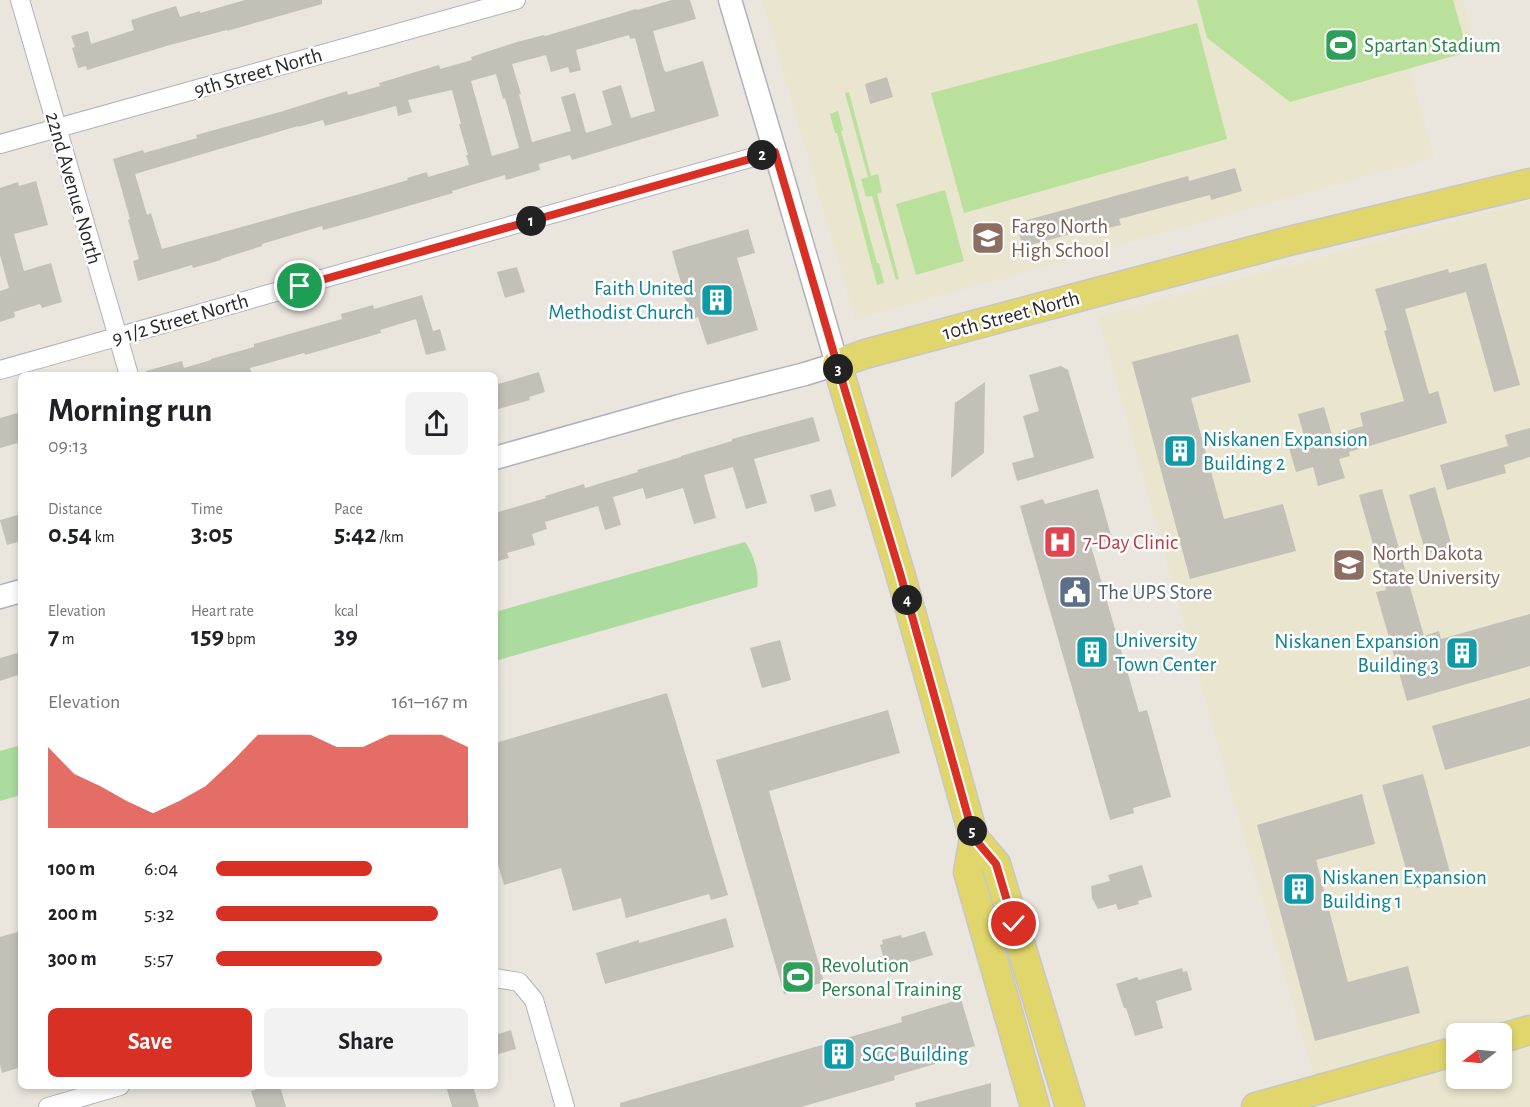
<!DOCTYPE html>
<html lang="en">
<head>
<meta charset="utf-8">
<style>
	:root { --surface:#fff; --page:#f2f2f2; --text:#202124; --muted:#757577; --accent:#d93025 }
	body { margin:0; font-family:"Alegreya Sans",sans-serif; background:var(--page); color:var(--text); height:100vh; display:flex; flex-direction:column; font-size:22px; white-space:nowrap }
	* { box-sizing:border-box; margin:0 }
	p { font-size:20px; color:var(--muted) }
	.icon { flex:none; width:33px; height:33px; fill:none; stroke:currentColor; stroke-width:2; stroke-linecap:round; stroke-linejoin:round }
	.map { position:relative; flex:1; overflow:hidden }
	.panel { position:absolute; left:18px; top:372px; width:480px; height:717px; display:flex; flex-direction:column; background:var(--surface); border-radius:9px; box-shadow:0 3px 9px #0003 }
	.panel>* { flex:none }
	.needle { width:39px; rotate:254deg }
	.buttons { position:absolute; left:1446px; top:1023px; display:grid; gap:12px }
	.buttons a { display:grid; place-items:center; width:66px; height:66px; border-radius:9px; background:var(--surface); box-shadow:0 3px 9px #0003; font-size:30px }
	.pin { position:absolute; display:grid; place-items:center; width:51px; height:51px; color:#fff; margin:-26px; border:3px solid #fff; border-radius:50%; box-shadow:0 2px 6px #0007 }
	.km { position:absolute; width:30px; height:30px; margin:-15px; border-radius:50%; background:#222; color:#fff; font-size:16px; line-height:30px; text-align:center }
	.round { display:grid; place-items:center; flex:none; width:63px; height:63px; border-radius:9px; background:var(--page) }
	.overview { display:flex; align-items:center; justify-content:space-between; height:102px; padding:0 30px }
	h1 { font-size:33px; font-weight:700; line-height:45px }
	.figures { display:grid; grid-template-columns:repeat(3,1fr); gap:9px; height:102px; padding:6px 30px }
	.figures div { display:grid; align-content:center }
	.figures b { font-size:26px; font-weight:700 }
	.figures small { font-size:16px; font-weight:400 }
	.figures p { font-size:16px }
	.chart { height:168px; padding:12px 30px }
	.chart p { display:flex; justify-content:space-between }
	.chart svg { width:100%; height:108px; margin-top:6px; fill:var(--accent); opacity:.7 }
	.action { display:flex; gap:12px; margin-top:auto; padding:12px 30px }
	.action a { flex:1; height:69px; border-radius:9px; background:var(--accent); color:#fff; font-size:24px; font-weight:700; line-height:69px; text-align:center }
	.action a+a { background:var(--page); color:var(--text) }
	ul { padding:0 30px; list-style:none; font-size:20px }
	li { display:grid; grid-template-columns:96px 72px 1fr; align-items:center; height:45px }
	li i { height:15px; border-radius:8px; background:var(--accent) }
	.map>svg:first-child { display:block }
	.education { fill:#eae5ce; fill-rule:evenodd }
	.green { fill:#abdb9f }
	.pitch { fill:#bae19c }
	.building { fill:#c3c0b8; fill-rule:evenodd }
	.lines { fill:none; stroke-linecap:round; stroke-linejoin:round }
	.minor-casing { stroke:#b0b1bc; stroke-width:20 }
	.tertiary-casing { stroke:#b0b1bc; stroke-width:25 }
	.primary-casing { stroke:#c7c7c7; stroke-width:31 }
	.minor { stroke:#fff; stroke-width:18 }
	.tertiary { stroke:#fff; stroke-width:22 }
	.primary { stroke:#e1d66b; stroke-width:28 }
	.route-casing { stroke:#fff; stroke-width:12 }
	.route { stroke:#d93025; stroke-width:8 }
	.labels { text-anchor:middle; stroke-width:5; stroke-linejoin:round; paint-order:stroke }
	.leisure-label { font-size:21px; fill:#27864d; stroke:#fff; text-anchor:start }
	.street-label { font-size:21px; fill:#292929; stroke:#fff }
	.education-label { font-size:21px; fill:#785e54; stroke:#fff; text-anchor:start }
	.culture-label { font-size:21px; fill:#0d838f; stroke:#fff; text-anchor:start }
	.health-label { font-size:21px; fill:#be3a42; stroke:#fff; text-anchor:start }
	.service-label { font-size:21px; fill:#4e5e75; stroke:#fff; text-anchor:start }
</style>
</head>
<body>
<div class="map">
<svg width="1530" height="1107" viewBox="0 0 1530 1107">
	<rect width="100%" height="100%" fill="#eae6dd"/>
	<!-- education -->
	<g class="education">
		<polygon points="762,0 1463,0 1476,48 1409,67 1434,157 855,319"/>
		<path d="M 1530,201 L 1530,1107 L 1323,1107 L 1237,813 L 1098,317 ZM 1456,1034 L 1502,1034 L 1502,1078 L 1456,1078 Z"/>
	</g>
	<!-- green -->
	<g class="green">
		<path d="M 745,542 C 753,553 760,574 757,587 L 495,661 L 495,612 Z"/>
		<polygon points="21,745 21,795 0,801 0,751"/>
	</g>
	<!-- pitch -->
	<g class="pitch">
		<polygon points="1197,0 1453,0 1468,52 1290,102 1207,38"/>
		<polygon points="1197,23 1227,139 964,213 931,93"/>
		<polygon points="849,92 871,176 878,174 882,192 877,194 899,279 896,280 872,196 866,197 861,179 868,177 845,93"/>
		<polygon points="838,111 843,130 841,131 877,263 879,263 884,283 877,285 837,133 835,133 830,114"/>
		<polygon points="945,190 964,261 916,275 896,204"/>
	</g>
	<!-- building -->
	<g class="building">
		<polygon points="245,0 322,0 322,4 227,31 227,30 170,45 87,70 86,66 78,68 72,48 75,47 71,36 88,31 91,44 134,30 131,20 176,6 180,17 200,11 200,13"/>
		<path d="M 672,0 L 690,0 L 696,19 L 653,31 L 664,70 L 666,72 L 703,61 L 719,116 L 572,160 L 570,155 L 539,164 L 540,170 L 506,180 L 505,175 L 452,191 L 453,193 L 367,218 L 323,230 L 322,226 L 262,244 L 262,246 L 221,259 L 221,260 L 193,268 L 192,265 L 138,281 L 133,261 L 139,259 L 128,220 L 130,219 L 113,159 L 143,150 L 144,153 L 197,138 L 196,135 L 280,112 L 347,91 L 348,95 L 380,86 L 379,83 L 439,65 L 440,69 L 472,60 L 471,57 L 517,42 L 544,35 L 545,36 L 636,9 L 637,10 ZM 629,35 L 630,39 L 635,38 L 655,111 L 631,118 L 621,85 L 602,91 L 612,125 L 586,133 L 575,93 L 561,97 L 571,131 L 532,142 L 519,94 L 521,94 L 512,64 L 546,55 L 551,72 L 568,67 L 570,73 L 581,70 L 576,50 ZM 496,74 L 503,99 L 505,98 L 519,148 L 492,156 L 471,81 ZM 452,90 L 461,124 L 459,124 L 468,155 L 466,155 L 469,165 L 428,177 L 427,172 L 407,178 L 408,180 L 360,194 L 162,249 L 151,213 L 147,215 L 135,174 L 298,126 L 298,127 L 323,120 L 325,126 L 396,106 L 398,116 L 412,112 L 408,100 Z"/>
		<polygon points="887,77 893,97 870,104 865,84"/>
		<polygon points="1235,168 1242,191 1211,200 1210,195 1119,219 1121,225 1101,230 1100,226 1023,247 1016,223 1188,176 1189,181"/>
		<polygon points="36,181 48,225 14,234 24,271 51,263 62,302 42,308 40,304 14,312 15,317 0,322 0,291 9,288 0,255 0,188 18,182 19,186"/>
		<polygon points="748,229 755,253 737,258 758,330 707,345 698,317 691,319 672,251"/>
		<polygon points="1486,263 1520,385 1494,392 1466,292 1405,309 1429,394 1438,391 1447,423 1349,452 1350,456 1339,459 1345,478 1318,486 1313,467 1296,472 1289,448 1306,443 1298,414 1324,407 1332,435 1363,426 1360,413 1404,401 1384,331 1387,330 1375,289 1448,269 1449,273"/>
		<polygon points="517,267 525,292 505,298 497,272"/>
		<polygon points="422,295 433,331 440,329 446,350 426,355 416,319 380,330 381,333 305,355 304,353 250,368 252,375 147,375 146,371 182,361 184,368 211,360 211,359 254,347 254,344 342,319 341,314 373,305 374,309"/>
		<polygon points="1238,334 1251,382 1191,398 1224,519 1283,504 1296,551 1190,579 1132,362"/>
		<polygon points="1061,366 1068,370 1094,458 1017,481 1012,463 1034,457 1023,416 1039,411 1029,375"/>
		<polygon points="539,372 545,392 529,397 530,400 495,410 495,385"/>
		<polygon points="985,382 984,453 951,478 955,403"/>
		<polygon points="21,412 21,442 0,448 0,418"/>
		<polygon points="813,417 820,441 754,459 767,503 746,509 733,467 704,475 716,518 694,524 683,488 646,499 643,488 613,497 621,525 605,530 598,506 545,522 547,529 532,534 535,545 507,553 509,558 495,562 495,513 546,498 545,496 584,484 585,488 638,472 637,470 681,457 681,456 732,441 732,439"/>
		<polygon points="1530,428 1530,457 1504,465 1506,473 1447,490 1440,465 1508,446 1505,435"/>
		<polygon points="1435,487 1452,547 1426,554 1409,495"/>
		<polygon points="831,489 836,506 815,512 810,495"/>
		<polygon points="1098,489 1112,539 1091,546 1139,712 1147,710 1171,797 1133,808 1134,813 1110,820 1020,506 1043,499 1045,504"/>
		<polygon points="1382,489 1424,636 1439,631 1441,639 1530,614 1530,666 1407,701 1376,592 1386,590 1359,495"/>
		<polygon points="21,514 21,541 7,545 0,520"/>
		<polygon points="780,640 791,680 762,688 750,648"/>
		<polygon points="21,652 21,674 0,681 0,658"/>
		<polygon points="667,693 728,895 711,900 709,894 626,918 621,898 573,911 561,868 504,885 495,854 495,743"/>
		<polygon points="1530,698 1530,746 1445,770 1432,726"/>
		<polygon points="888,710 900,753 769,791 824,982 784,994 716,760"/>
		<polygon points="1423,774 1450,872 1440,874 1442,881 1417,888 1415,881 1410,883 1382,785"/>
		<polygon points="1362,794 1375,844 1316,860 1348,982 1408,966 1420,1013 1315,1041 1257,825"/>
		<polygon points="1142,865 1152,897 1138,901 1139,904 1118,910 1116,904 1098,909 1092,898 1091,886 1110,881 1108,875"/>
		<polygon points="726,918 734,947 605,984 596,953 639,940 639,943"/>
		<polygon points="21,931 21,1067 2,1073 0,1065 0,937"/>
		<polygon points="925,931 933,955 903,964 902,961 886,966 880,945 883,944 882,940 901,935 902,938"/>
		<polygon points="1182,968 1183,972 1187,971 1192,990 1156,1001 1163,1028 1135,1036 1126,1008 1124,1008 1116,984 1137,977 1139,980"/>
		<polygon points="961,999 975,1046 933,1058 935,1064 894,1076 895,1080 801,1107 620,1107 620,1103 902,1022 901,1017"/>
		<polygon points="511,1030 516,1049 495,1055 495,1035"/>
		<polygon points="991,1083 991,1107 916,1107 915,1103"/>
		<polygon points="267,1086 280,1086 286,1107 256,1107 251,1091"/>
		<polygon points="446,1086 473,1086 479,1107 452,1107"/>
	</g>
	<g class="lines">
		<!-- minor casing -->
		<g class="minor-casing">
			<g id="minor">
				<polyline points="20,0 129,375"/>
				<polyline points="0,144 516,0"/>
				<polyline points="0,370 775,151"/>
				<polyline points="495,978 519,982 534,1000 565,1107"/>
				<polyline points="48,1107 120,1086"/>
			</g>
		</g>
		<!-- tertiary casing -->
		<g class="tertiary-casing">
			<g id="tertiary">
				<polyline points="495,458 679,406 805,374 837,364 782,175 730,0"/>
				<polyline points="0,597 21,591"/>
			</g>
		</g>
		<!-- primary casing -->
		<g class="primary-casing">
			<g id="primary">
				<polyline points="974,838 968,872 1035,1107"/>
				<polyline points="1502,1038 1530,1030"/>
				<polyline points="1070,1107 996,864 974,838 900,573 837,364 865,354 1289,241 1530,183"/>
				<polyline points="1256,1107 1456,1051"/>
			</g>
		</g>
		<!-- minor -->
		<use href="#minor" class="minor"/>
		<!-- tertiary -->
		<use href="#tertiary" class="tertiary"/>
		<!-- primary -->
		<use href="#primary" class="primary"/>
	</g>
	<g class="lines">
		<!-- route casing -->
		<g class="route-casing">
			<polyline id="route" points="300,286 775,152 837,364 900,573 974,838 996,864 1014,924"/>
		</g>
		<!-- route -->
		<use href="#route" class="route"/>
	</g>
	<!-- icons -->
	<defs>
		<g id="stadium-square" transform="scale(1.725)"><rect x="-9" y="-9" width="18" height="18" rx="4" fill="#2e9e5b" stroke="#fff"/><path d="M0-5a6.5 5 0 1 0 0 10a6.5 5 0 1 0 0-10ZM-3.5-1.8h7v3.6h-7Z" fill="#fff"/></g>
		<g id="school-square" transform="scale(1.725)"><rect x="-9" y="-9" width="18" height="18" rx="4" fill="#8d6e63" stroke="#fff"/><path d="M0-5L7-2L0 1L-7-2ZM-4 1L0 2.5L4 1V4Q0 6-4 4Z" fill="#fff"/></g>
		<g id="building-square" transform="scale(1.725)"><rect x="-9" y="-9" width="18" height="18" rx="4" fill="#0f9aa8" stroke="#fff"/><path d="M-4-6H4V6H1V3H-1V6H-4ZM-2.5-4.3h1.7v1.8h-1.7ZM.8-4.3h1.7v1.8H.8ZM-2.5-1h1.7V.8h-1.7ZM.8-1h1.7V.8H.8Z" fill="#fff"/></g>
		<g id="hospital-square" transform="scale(1.725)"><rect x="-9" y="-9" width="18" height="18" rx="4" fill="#e0444e" stroke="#fff"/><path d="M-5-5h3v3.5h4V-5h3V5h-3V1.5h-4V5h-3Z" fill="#fff"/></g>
		<g id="university-square" transform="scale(1.725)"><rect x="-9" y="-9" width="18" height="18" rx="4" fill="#8d6e63" stroke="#fff"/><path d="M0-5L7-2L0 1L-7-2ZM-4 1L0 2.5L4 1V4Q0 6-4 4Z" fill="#fff"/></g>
		<g id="civic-square" transform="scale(1.725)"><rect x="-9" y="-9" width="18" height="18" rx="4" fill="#5c6f8a" stroke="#fff"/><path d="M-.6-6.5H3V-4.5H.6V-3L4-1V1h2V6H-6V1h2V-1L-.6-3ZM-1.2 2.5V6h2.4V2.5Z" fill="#fff"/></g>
	</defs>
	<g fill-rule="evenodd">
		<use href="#stadium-square" x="1341" y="45"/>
		<use href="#school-square" x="988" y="238"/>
		<use href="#building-square" x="717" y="300"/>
		<use href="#building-square" x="1180" y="451"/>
		<use href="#hospital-square" x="1060" y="542"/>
		<use href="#university-square" x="1349" y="565"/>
		<use href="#civic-square" x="1075" y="592"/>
		<use href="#building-square" x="1092" y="652"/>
		<use href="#building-square" x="1462" y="653"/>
		<use href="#building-square" x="1299" y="889"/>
		<use href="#stadium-square" x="798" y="977"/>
		<use href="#building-square" x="839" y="1054"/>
	</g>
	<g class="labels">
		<!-- leisure labels -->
		<g class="leisure-label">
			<text x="1364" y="52">Spartan Stadium</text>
			<text x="821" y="972">Revolution<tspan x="821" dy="24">Personal Training</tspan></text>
		</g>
		<!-- street labels -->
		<g class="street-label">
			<text transform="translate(258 72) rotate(-16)" y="7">9th Street North</text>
			<text transform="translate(74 188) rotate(74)" y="7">22nd Avenue North</text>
			<text transform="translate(1011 315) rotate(-15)" y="7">10th Street North</text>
			<text transform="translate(180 319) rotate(-16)" y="7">9 1/2 Street North</text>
		</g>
		<!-- education labels -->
		<g class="education-label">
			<text x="1011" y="233">Fargo North<tspan x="1011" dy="24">High School</tspan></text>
			<text x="1372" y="560">North Dakota<tspan x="1372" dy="24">State University</tspan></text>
		</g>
		<!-- culture labels -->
		<g class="culture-label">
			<text x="694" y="295" text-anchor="end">Faith United<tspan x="694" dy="24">Methodist Church</tspan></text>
			<text x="1203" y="446">Niskanen Expansion<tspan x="1203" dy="24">Building 2</tspan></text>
			<text x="1115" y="647">University<tspan x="1115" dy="24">Town Center</tspan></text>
			<text x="1439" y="648" text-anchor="end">Niskanen Expansion<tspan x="1439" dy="24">Building 3</tspan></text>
			<text x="1322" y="884">Niskanen Expansion<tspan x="1322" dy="24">Building 1</tspan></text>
			<text x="862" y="1061">SGC Building</text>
		</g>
		<!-- health labels -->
		<g class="health-label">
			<text x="1083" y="549">7-Day Clinic</text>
		</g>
		<!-- service labels -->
		<g class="service-label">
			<text x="1098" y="599">The UPS Store</text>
		</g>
	</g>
</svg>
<div class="buttons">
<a><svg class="needle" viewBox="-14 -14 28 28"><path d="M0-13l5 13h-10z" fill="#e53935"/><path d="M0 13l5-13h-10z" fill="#757577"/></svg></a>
</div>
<div class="pin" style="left:300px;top:286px;background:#1e9e55"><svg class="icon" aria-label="arrive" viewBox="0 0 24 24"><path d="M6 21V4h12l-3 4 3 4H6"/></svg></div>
<div class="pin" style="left:1014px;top:924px;background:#d93025"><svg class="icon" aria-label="check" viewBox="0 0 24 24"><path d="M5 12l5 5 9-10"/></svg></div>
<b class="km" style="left:531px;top:221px">1</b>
<b class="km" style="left:762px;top:155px">2</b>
<b class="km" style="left:838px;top:369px">3</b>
<b class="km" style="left:907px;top:600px">4</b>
<b class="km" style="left:972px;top:831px">5</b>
<section class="panel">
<div class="overview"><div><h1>Morning run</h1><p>09:13</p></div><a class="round"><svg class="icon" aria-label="share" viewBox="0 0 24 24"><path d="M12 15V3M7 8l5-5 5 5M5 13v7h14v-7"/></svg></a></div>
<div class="figures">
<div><p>Distance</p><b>0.54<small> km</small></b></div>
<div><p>Time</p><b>3:05</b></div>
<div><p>Pace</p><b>5:42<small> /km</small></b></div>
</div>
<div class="figures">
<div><p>Elevation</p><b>7<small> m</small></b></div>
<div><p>Heart rate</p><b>159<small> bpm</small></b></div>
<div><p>kcal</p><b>39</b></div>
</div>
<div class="chart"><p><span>Elevation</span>161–167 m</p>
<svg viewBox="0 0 160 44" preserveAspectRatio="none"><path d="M0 44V11L10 22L20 27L30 33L40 38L50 33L60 27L70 17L80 6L90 6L100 6L110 11L120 11L130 6L140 6L150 6L160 11V44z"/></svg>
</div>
<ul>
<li><b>100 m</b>6:04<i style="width:62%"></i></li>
<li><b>200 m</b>5:32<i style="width:88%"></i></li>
<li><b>300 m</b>5:57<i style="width:66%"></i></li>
</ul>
<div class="action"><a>Save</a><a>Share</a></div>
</section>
</div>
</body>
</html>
